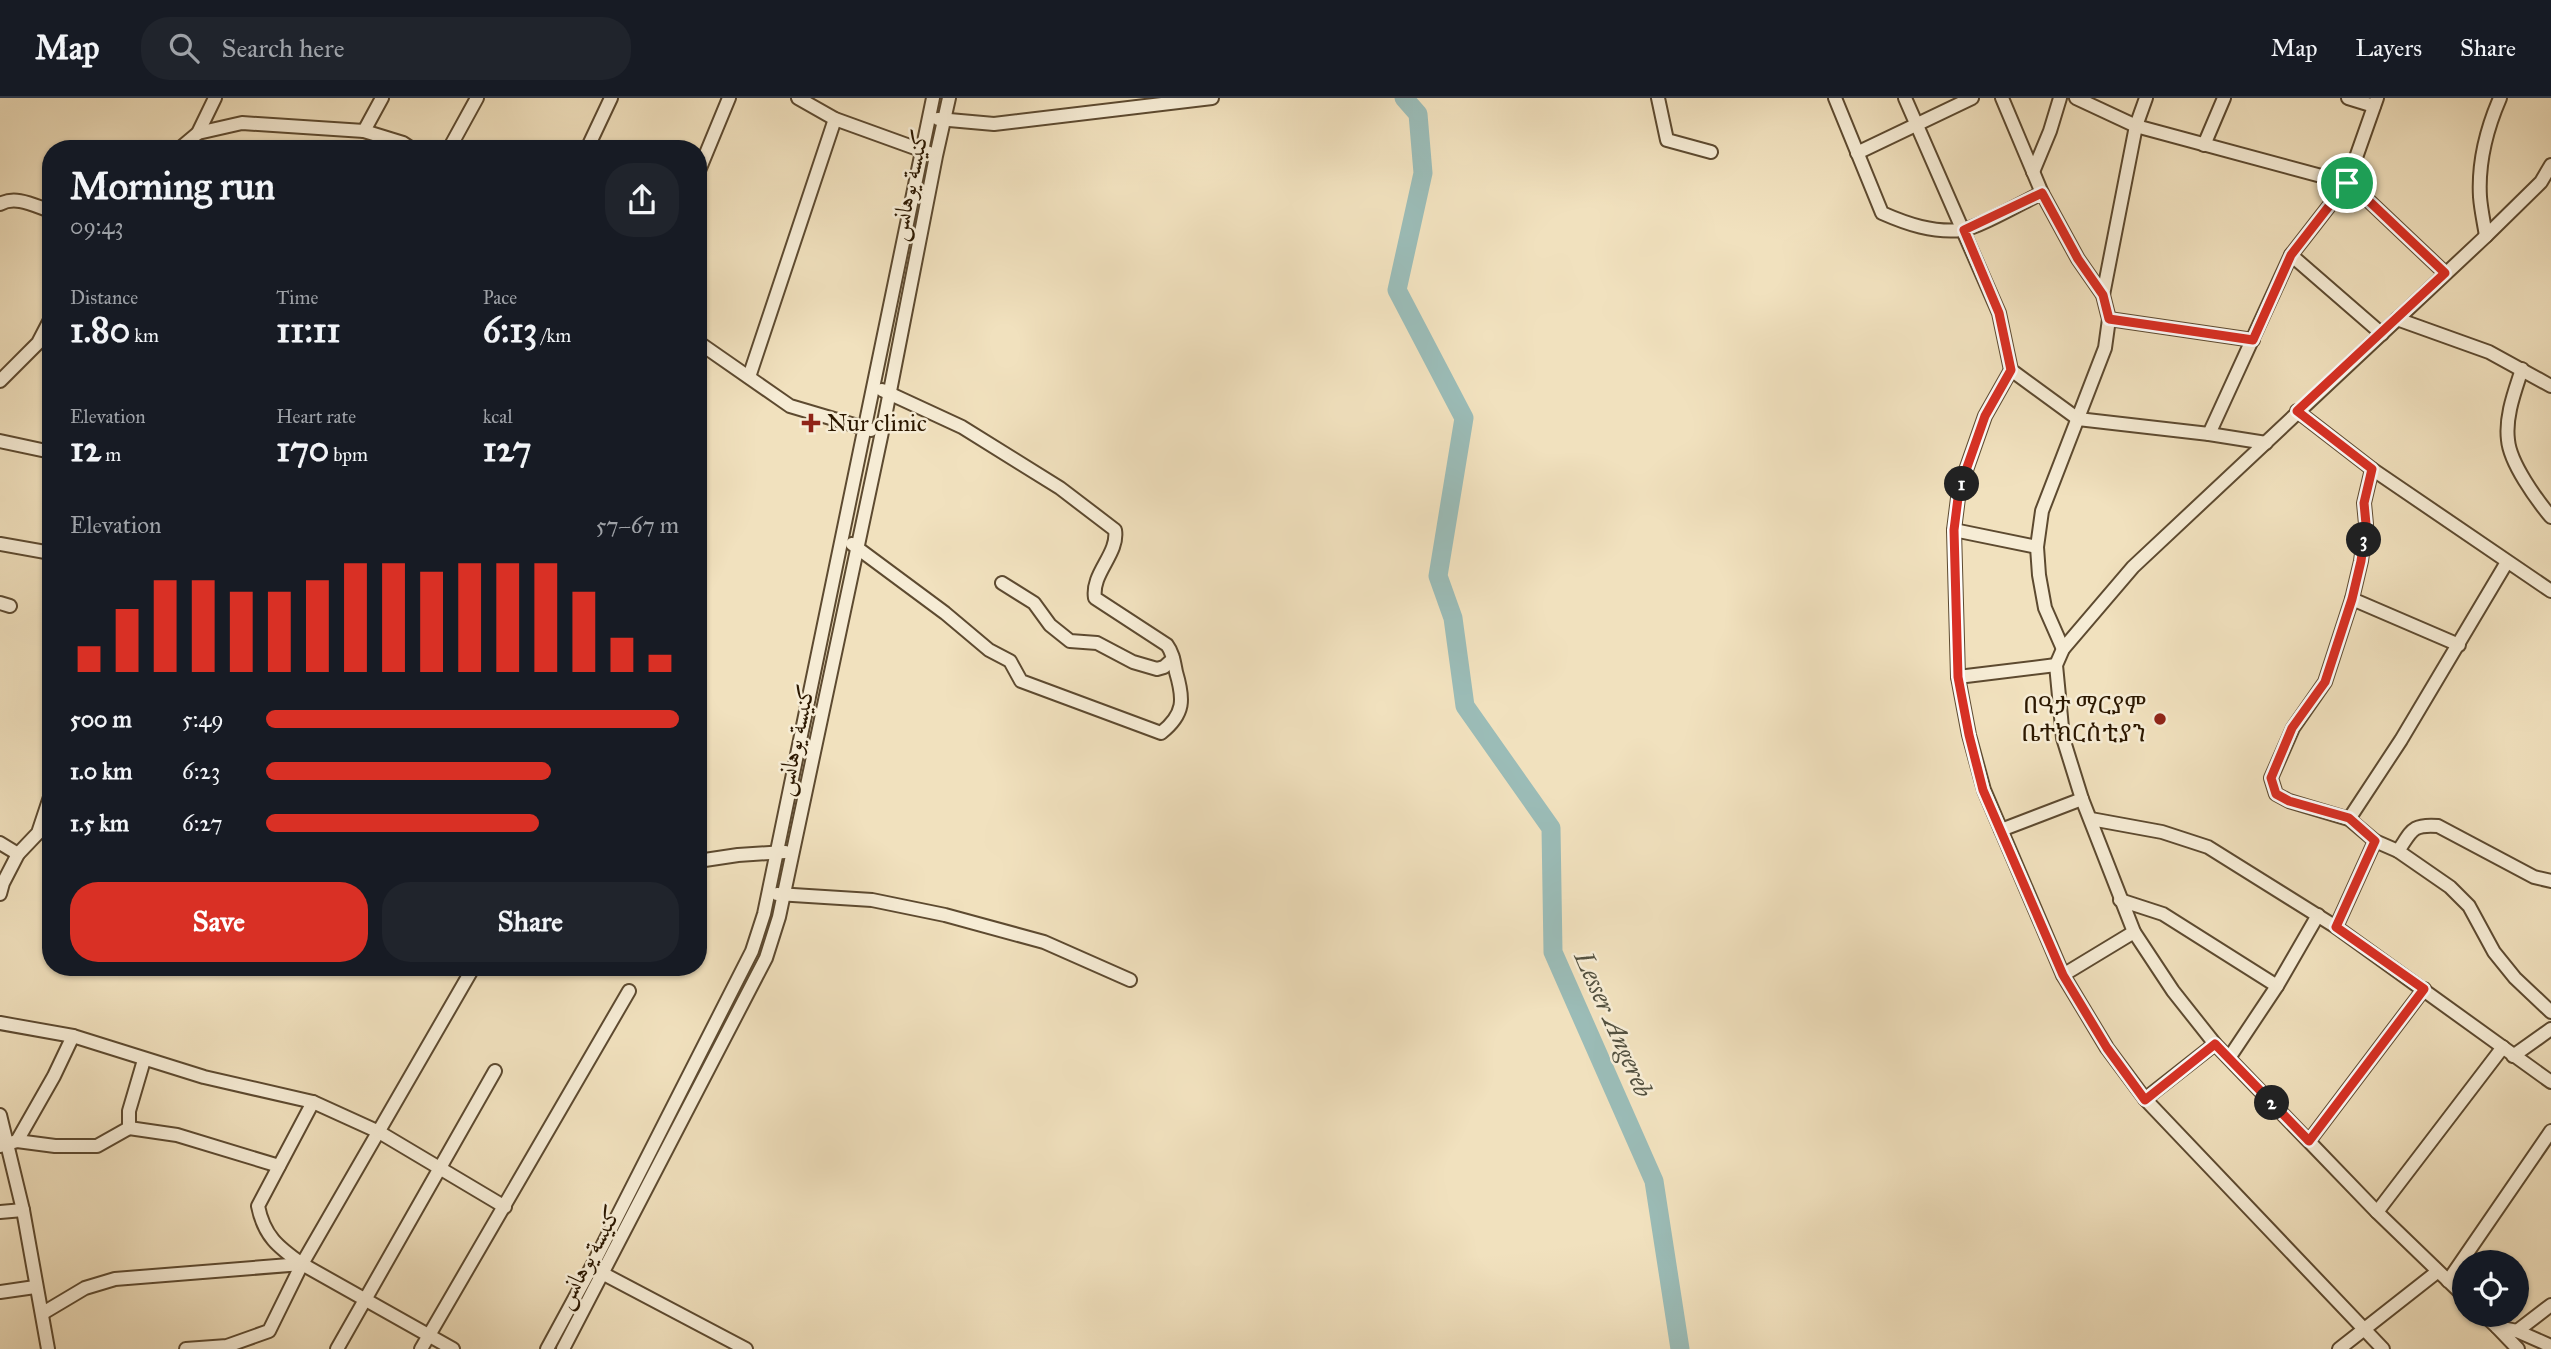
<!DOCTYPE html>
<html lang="en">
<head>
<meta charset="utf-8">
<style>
	:root { --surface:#171b24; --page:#20242c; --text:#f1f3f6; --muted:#9ea1a6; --line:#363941; --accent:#d93025 }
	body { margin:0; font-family:"IM FELL Great Primer",Amiri,"Noto Serif Ethiopic",serif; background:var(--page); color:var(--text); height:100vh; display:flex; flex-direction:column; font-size:26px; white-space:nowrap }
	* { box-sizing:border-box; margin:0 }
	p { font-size:23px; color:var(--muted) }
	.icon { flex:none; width:38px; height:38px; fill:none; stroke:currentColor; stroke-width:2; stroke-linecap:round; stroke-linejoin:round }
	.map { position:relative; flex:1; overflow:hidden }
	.panel { position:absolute; left:42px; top:42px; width:665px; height:836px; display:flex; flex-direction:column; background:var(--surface); border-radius:28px; box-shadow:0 2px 5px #0004 }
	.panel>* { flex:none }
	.controls { position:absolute; left:2452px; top:1152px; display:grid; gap:14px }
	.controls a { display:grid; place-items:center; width:77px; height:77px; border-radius:50%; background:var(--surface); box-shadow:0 2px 5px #0004; font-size:35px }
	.pin { position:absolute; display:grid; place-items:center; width:60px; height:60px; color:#fff; margin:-30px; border:4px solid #fff; border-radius:50%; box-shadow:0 2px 7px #0007 }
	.km { position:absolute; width:35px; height:35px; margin:-18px; border-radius:50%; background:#222; color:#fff; font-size:19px; line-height:35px; text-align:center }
	.round { display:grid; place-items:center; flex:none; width:74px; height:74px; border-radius:28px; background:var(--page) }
	.overview { display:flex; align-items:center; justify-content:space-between; height:119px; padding:0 28px }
	h1 { font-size:38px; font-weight:700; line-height:52px }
	.metrics { display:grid; grid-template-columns:repeat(3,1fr); gap:10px; height:119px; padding:7px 28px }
	.metrics div { display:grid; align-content:center }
	.metrics b { font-size:35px; font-weight:700 }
	.metrics small { font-size:19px; font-weight:400 }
	.metrics p { font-size:19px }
	.chart { height:196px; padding:14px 28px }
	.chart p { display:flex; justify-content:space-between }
	.chart svg { width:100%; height:126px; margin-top:7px; stroke:var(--accent); stroke-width:6 }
	.action { display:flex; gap:14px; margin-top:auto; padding:14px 28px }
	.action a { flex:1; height:80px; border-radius:28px; background:var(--accent); color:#fff; font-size:28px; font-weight:700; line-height:80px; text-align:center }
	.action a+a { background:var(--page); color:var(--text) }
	ul { padding:0 28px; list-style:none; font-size:23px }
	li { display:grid; grid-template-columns:112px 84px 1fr; align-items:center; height:52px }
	li i { height:18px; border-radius:9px; background:var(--accent) }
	header { display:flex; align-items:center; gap:42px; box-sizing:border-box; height:98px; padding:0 35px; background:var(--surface); border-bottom:2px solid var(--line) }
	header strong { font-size:33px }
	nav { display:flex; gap:38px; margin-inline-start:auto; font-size:24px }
	.search { width:490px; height:63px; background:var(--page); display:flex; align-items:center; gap:18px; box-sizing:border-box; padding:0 24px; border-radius:28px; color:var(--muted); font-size:26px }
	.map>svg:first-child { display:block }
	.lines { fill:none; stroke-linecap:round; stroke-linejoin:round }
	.river { stroke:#9bbcb7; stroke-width:19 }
	.minor-casing { stroke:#5d4a30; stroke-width:16 }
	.minor { stroke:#f6ecd5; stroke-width:12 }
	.route-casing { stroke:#fff; stroke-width:14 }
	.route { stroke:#d93025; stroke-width:9 }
	.poi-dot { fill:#8f2418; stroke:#f6ecd5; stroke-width:2.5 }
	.labels { text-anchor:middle; stroke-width:5; stroke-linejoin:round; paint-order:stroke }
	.street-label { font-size:24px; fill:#2c1800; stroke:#f6ecd5 }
	.poi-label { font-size:24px; fill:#2c1800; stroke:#f6ecd5; text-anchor:start }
	.water-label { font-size:26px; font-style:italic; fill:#535140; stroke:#f6ecd5 }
</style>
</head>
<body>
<header>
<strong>Map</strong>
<div class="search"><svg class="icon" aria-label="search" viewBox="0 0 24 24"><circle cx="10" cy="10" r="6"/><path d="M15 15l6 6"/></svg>Search here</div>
<nav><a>Map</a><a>Layers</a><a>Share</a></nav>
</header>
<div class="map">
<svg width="2551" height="1251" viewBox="0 0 2551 1251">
	<rect width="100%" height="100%" fill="#f1e1be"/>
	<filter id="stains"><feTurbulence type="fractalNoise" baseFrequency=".00286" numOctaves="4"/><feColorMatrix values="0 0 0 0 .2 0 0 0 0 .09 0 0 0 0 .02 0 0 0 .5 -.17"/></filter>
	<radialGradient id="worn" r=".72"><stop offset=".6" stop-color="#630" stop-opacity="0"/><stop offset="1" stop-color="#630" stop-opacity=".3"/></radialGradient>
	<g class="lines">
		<!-- river -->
		<polyline class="river" points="1404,0 1418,16 1423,75 1397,192 1464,320 1438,478 1453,520 1465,608 1551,730 1553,854 1654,1083 1680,1251"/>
		<!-- minor casing -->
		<g class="minor-casing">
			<g id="minor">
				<polyline points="798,0 835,21 929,55"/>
				<polyline points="1658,0 1667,42 1711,54"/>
				<path d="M 1835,0 L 1882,115 C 1907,126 1933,135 1962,132 C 1978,130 2025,103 2042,95"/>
				<polyline points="1905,0 1999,215 2011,272 2078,321 2209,336 2266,345"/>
				<polyline points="2002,0 2042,95 2078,161 2103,197 2109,221 2105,250 2042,413 2037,449 2039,477 2045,510 2063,551"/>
				<polyline points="2076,0 2136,28 2351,86 2445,175"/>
				<polyline points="2348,0 2374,8"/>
				<polyline points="938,21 994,26 1212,0"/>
				<polyline points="364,33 382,0"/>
				<polyline points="198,35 242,25 364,33 403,45 412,51"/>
				<polyline points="2204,47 2224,0"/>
				<polyline points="179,51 198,35 215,0"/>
				<polyline points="449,51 477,0"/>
				<polyline points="587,51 611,0"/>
				<polyline points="1857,55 1972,0"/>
				<polyline points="2033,74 2050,33 2060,0"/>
				<polyline points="698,75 729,0"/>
				<path d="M 0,106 C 16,97 35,108 51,113"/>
				<path d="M 2486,138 C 2484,125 2481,112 2480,99 C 2478,65 2487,30 2500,0"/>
				<polyline points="2291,157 2382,236"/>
				<polyline points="2103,197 2136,28 2146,0"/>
				<polyline points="2109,221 2253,242"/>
				<polyline points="2397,221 2489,254 2551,288"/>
				<polyline points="698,244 790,308 871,332"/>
				<path d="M 2522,271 C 2515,293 2505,318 2508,342 C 2510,365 2536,401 2551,419"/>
				<polyline points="2011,272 1985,318 1959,392 1954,432 1958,579 1969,637 1984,692 2063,877 2107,950 2145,1001 2383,1251"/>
				<polyline points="749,279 835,21"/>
				<polyline points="0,283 38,245 51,220"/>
				<polyline points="2297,313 2372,371 2551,493"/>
				<polyline points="2209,336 2291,157 2347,85 2377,0"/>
				<polyline points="0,343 51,354"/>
				<polyline points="2372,371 2364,405 2366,426 2361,463 2352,501 2325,584 2293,630 2271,680 2276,696 2289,703 2349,721 2375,743 2398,753 2450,789 2469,808 2494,854 2515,880 2551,914"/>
				<polyline points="1954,432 2037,449"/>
				<polyline points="0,446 51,455"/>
				<path d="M 852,446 L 945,515 L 989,552 L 1010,563 L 1021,583 L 1161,635 C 1185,616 1184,601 1176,574 C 1174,564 1173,555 1167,547 L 1095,500 C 1091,475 1119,456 1115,432 L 1060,390 L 962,329 L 882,292"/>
				<polyline points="1002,485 1034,505 1050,527 1070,543 1097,545 1133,564 1157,571 1164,569 1173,561"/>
				<polyline points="2352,501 2459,547"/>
				<polyline points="0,505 10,508"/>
				<polyline points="1958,579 2056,567"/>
				<polyline points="2091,721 2162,734 2208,749 2336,829 2551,984"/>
				<polyline points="2349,721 2401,642 2507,464"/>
				<polyline points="2001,732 2082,701"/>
				<polyline points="0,745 18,756"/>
				<path d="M 2398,753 C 2412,733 2411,726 2438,728 L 2534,779 L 2551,783"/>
				<polyline points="698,763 738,757 785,754"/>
				<polyline points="0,796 3,785 18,756 38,735 51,696"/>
				<polyline points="777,796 872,802 945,817 1044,844 1130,882"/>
				<polyline points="2120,802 2163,816 2277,888"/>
				<polyline points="2336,829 2375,743"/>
				<polyline points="2063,877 2134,834"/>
				<polyline points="0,925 73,938 204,979 313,1004 379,1034 505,1109"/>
				<polyline points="2513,958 2551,931"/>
				<polyline points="2229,960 2277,888 2318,817"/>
				<polyline points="144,962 129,1013 129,1030 177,1037 279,1068"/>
				<polyline points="2145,1001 2215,946"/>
				<path d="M 313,1004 L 258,1108 C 264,1138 278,1149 302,1166 L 453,1251"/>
				<polyline points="0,1017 23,1112 48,1251"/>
				<polyline points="17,1043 55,1048 97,1048 129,1030"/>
				<polyline points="2309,1043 2424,891"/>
				<polyline points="0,1048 17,1043 54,978 73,938"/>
				<polyline points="0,1114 23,1112"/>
				<polyline points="2377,1114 2503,949"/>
				<polyline points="598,1173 746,1251"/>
				<polyline points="2448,1183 2551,1033"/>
				<polyline points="0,1194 35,1189"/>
				<polyline points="2464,1198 2377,1114 2215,946 2173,893 2134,834 2082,701 2063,640 2056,567 2063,551 2133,469 2486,138 2541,84 2551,67"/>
				<polyline points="43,1215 85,1190 115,1181 302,1166"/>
				<polyline points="2483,1216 2497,1229 2517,1233 2551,1248"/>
				<polyline points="2497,1229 2518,1251"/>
				<polyline points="2517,1233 2551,1207"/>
				<polyline points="186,1251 227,1248 269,1233 302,1166 473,870"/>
				<polyline points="337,1251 495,973"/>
				<polyline points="421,1251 629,893"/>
				<polyline points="547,1251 591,1170 752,853 764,816 933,0"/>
				<polyline points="563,1251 766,860 779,819 882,334 936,58 949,0"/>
				<polyline points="2339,1251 2437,1174"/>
			</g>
		</g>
		<!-- minor -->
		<use href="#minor" class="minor"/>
	</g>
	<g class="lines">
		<!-- route casing -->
		<g class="route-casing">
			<polygon id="route" points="2347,85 2351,86 2445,175 2297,313 2372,371 2364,405 2366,426 2361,463 2352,501 2325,584 2292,630 2271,680 2276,696 2289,703 2349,720 2375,743 2336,829 2424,891 2309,1043 2215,946 2145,1002 2107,950 2063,877 1983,692 1969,637 1958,579 1954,432 1959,392 1985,318 2011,272 1999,215 1964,132 2042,95 2078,161 2103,197 2109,221 2253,242 2291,157"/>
		</g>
		<!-- route -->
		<use href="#route" class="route"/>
	</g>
	<!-- markers -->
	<g class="poi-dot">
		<path d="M807.5 314.5h7v7h7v7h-7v7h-7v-7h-7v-7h7z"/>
		<circle cx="2160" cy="621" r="7"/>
	</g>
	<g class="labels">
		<!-- street labels -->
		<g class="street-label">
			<text transform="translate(909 87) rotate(-78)" y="8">كنيسة يوهانس</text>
			<text transform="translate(795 642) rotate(-78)" y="8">كنيسة يوهانس</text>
			<text transform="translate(588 1159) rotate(-62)" y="8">كنيسة يوهانس</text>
		</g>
		<!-- poi labels -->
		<g class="poi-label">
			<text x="827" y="333">Nur clinic</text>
			<text x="2146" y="615" text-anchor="end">በዓታ ማርያም<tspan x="2146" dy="28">ቤተክርስቲያን</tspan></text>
		</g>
		<!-- water labels -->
		<g class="water-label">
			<text transform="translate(1614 926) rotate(66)" y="9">Lesser Angereb</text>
		</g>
	</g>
	<rect width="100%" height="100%" filter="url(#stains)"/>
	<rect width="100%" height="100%" fill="url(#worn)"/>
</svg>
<div class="controls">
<a><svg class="icon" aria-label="locate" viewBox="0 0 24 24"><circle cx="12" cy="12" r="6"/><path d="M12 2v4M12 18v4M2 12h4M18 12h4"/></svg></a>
</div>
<div class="pin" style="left:2347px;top:85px;background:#1e9e55"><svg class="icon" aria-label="arrive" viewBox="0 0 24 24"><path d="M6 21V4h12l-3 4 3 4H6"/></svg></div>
<b class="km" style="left:1962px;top:386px">1</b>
<b class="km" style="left:2272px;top:1005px">2</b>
<b class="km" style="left:2364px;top:442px">3</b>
<section class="panel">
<div class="overview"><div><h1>Morning run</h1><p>09:43</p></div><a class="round"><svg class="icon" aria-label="share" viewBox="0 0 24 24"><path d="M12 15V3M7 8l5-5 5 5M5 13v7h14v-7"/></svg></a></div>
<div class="metrics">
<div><p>Distance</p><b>1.80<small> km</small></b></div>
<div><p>Time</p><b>11:11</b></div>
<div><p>Pace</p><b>6:13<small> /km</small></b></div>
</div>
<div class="metrics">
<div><p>Elevation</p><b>12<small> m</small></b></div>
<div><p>Heart rate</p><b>170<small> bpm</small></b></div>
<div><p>kcal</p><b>127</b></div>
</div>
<div class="chart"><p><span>Elevation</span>57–67 m</p>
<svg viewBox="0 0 160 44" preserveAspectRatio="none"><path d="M5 44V35M15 44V22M25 44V12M35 44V12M45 44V16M55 44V16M65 44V12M75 44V6M85 44V6M95 44V9M105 44V6M115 44V6M125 44V6M135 44V16M145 44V32M155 44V38"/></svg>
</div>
<ul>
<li><b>500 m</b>5:49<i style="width:100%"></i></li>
<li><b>1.0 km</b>6:23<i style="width:69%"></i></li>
<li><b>1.5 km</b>6:27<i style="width:66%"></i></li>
</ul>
<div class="action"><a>Save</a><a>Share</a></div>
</section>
</div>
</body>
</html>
